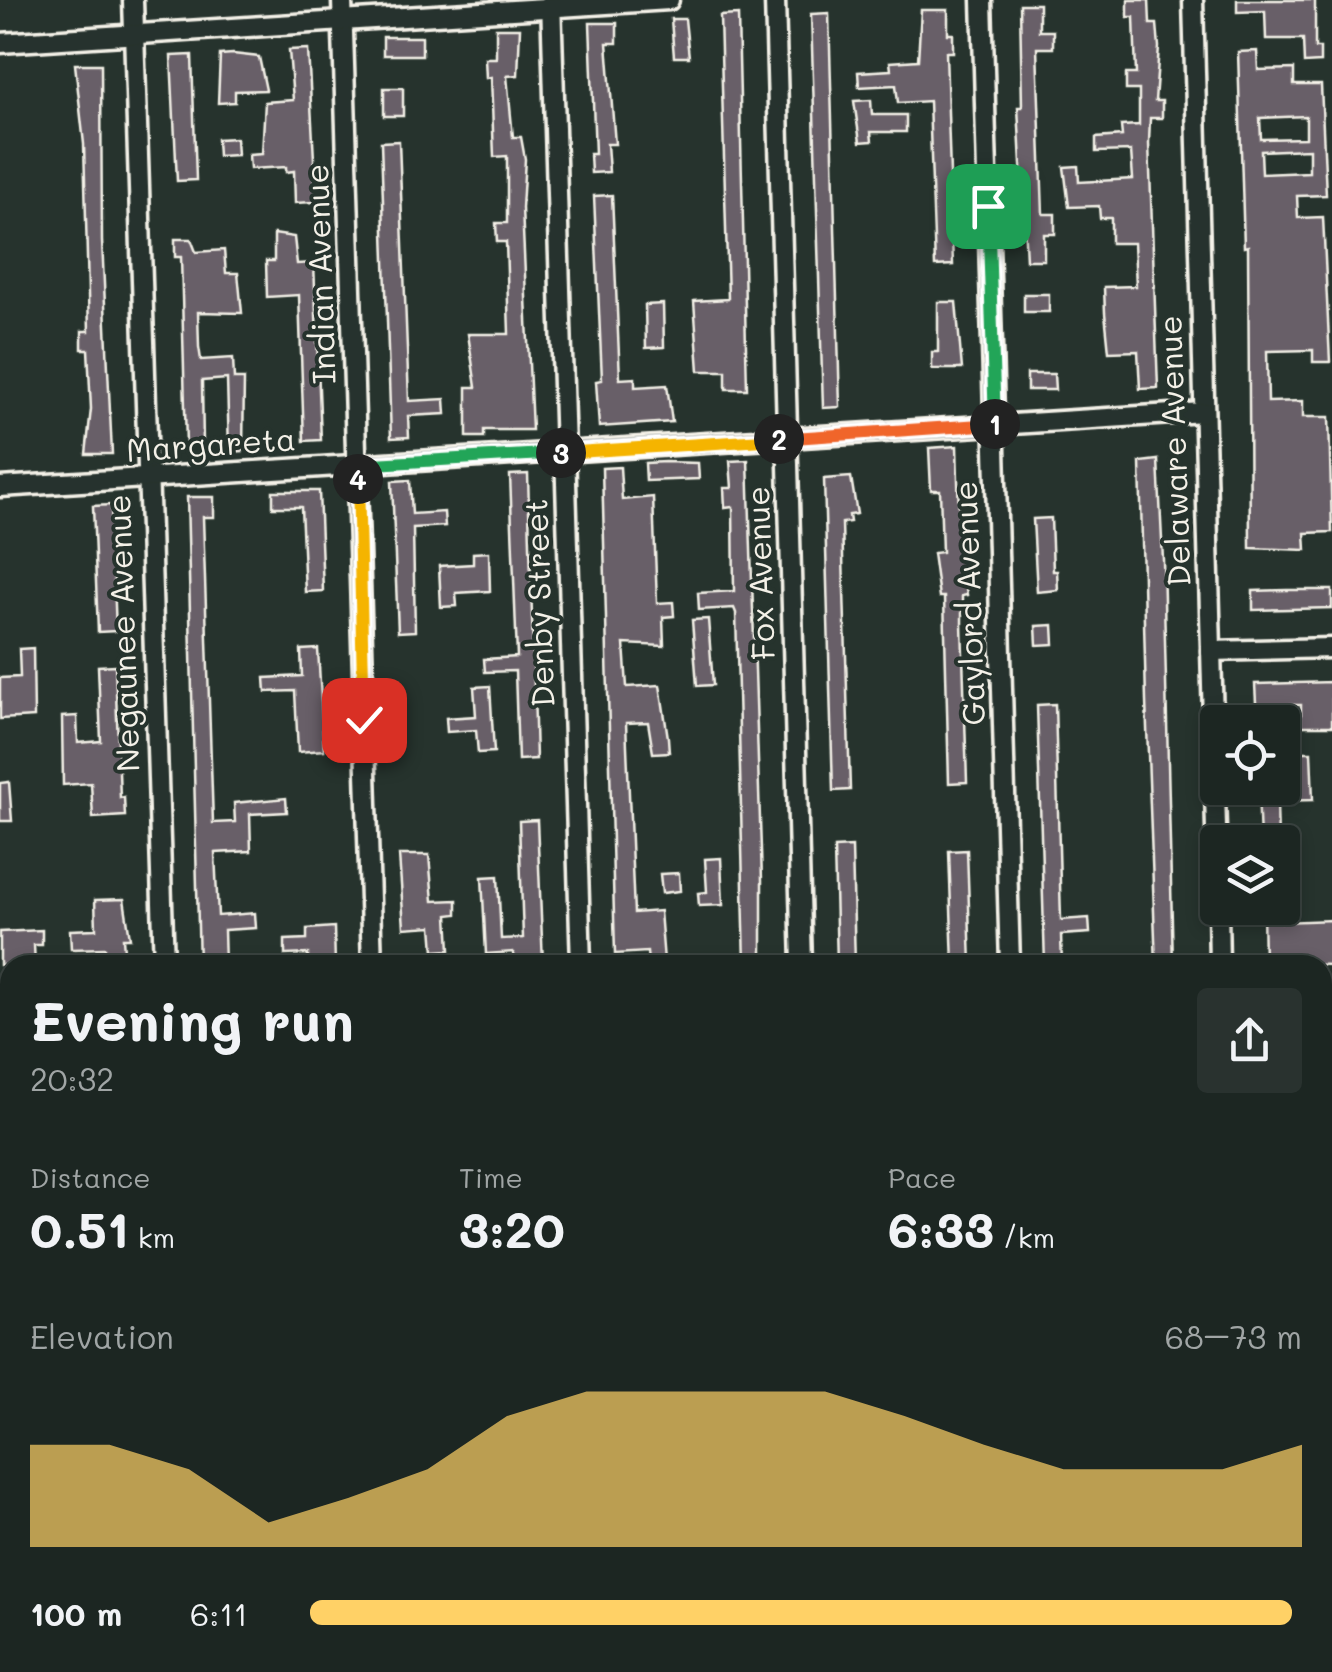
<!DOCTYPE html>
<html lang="en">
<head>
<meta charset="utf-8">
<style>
	:root { --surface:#1c2622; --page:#29322f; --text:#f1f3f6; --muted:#a0a5a5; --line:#3a4340; --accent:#ffd166 }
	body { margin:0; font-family:Mali,sans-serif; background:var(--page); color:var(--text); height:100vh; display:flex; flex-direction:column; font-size:38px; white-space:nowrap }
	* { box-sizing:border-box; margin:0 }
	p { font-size:32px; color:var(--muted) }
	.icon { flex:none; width:55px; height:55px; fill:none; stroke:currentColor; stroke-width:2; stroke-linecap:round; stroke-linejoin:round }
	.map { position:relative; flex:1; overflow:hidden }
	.drawer { position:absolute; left:0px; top:955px; width:1332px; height:718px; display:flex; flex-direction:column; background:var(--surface); border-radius:30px 30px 0 0; box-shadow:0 5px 15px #0003,0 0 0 2px var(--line) }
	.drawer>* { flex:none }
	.tools { position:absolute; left:1200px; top:705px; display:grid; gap:20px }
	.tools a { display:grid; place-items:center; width:100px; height:100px; border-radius:10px; background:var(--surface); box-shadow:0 5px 15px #0003,0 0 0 2px var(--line); font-size:50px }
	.pin { position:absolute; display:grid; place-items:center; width:85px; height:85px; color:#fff; margin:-42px; border-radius:20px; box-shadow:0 5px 15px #0006 }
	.km { position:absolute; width:50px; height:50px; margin:-25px; border-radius:50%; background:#222; color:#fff; font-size:28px; line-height:50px; text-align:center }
	.round { display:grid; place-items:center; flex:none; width:105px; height:105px; border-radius:10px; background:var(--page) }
	.headline { display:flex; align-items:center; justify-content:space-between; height:170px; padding:0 30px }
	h1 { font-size:55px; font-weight:700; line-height:75px }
	.figures { display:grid; grid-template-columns:repeat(3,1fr); gap:15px; height:170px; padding:10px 30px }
	.figures div { display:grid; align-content:center }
	.figures b { font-size:50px; font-weight:700 }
	.figures small { font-size:28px; font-weight:400 }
	.figures p { font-size:28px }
	.chart { height:280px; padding:20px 30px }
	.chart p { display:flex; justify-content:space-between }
	.chart svg { width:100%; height:180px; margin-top:10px; fill:var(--accent); opacity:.7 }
	ul { padding:0 30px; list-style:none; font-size:32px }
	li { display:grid; grid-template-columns:160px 120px 1fr; align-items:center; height:75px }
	li i { height:25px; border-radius:12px; background:var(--accent) }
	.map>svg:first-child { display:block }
	.built { fill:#3a403e }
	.building { fill:#685f67; stroke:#f4f1e8; stroke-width:2.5; fill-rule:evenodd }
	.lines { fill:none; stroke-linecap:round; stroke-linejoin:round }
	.lane-casing { stroke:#f4f1e8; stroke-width:16 }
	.street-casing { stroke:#f4f1e8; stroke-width:25 }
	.lane { stroke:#26332d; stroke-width:9 }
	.street { stroke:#26332d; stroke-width:18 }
	.split-1-casing { stroke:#fff; stroke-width:20 }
	.split-2-casing { stroke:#fff; stroke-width:20 }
	.split-3-casing { stroke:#fff; stroke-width:20 }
	.split-4-casing { stroke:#fff; stroke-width:20 }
	.split-5-casing { stroke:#fff; stroke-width:20 }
	.split-1 { stroke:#22a559; stroke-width:12 }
	.split-2 { stroke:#f0652b; stroke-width:12 }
	.split-3 { stroke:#f5b400; stroke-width:12 }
	.split-4 { stroke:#22a559; stroke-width:12 }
	.split-5 { stroke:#f5b400; stroke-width:12 }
	.labels { text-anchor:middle; stroke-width:8; stroke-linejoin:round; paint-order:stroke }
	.street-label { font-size:32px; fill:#f4f1e8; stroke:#26332d }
</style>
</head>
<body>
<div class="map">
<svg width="1332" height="1672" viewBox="0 0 1332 1672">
	<rect width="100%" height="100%" fill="#26332d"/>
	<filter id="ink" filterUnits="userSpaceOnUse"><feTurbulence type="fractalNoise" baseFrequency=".01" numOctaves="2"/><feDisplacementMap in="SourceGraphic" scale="20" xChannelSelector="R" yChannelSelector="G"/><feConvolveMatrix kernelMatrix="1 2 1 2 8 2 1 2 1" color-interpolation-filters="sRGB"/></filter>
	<g filter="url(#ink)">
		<!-- built -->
		<g class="built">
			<polygon points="1322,1315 1332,1315 1332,1651 1323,1651"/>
			<polygon points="39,1662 369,1662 370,1672 36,1672"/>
		</g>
		<!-- building -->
		<g class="building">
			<polygon points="1128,0 1149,0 1150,24 1157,24 1159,47 1155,101 1162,101 1162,118 1150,118 1149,143 1158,388 1140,389 1138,351 1109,352 1105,313 1104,287 1136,286 1134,243 1111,243 1111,218 1100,218 1099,206 1069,207 1064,167 1078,166 1079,182 1133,179 1131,151 1096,152 1096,138 1122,136 1121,126 1139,125 1139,90 1126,90 1126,74 1136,74 1134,17 1128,17"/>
			<polygon points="1237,0 1315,0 1315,48 1320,48 1320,62 1304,63 1303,39 1266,39 1265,11 1237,12"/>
			<polygon points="1020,4 1039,4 1039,31 1053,31 1053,48 1037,48 1043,214 1055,214 1055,234 1044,234 1044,260 1026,260 1018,107 1022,107"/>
			<polygon points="921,10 948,10 948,34 953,34 953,52 946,52 953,265 935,266 929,101 898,103 896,85 859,87 858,72 891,70 890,62 918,60"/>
			<polygon points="829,13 840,407 823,408 811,14"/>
			<polygon points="738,15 747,389 726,389 726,371 699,371 694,301 728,299 720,16"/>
			<polygon points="671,19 685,19 689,57 674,57"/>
			<polygon points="590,23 617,23 617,43 607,43 615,144 607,144 609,172 591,173 590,154 595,154"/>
			<polygon points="496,28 520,28 518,75 507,76 513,137 521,137 525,159 522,208 532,430 484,430 484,437 467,437 467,387 476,387 468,334 509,334 506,242 497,242 496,223 507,223 507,156 494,157 491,77 486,78 485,58 496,58"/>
			<rect x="383" y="37" width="39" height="18"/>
			<polygon points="308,49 316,196 314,202 295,203 294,171 286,172 286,167 250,169 249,155 262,154 265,102 293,100 289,50"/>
			<path d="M 1257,51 L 1258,70 L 1294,69 L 1294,85 L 1321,85 L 1326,195 L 1297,196 L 1298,218 L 1323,217 L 1330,362 L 1313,362 L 1313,350 L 1267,351 L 1268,402 L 1303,401 L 1303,417 L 1329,417 L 1332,532 L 1305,533 L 1306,550 L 1250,548 L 1248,246 L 1244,247 L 1238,52 ZM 1306,116 L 1306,138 L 1261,139 L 1260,118 ZM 1309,149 L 1309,172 L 1262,174 L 1261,151 Z"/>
			<polygon points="233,54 259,57 266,90 235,91 235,102 218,103 220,55"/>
			<polygon points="192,55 196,180 177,181 171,56"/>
			<polygon points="75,64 101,64 102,241 112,454 86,454 91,409 88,349 82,349 82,331 89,331 84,144"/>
			<rect x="384" y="88" width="19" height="28"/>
			<polygon points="871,100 872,115 906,115 906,132 871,132 872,141 860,142 854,101"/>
			<polygon points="236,138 237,155 218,156 217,139"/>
			<polygon points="399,141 409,401 445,399 446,414 408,416 409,437 391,438 381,142"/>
			<polygon points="612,195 620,379 635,378 635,387 667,385 672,422 599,427 596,381 602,380 594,196"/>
			<polygon points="274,234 294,237 297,264 314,263 321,440 304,441 299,295 267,297 266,261 274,261"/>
			<polygon points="175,239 191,239 196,252 224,250 226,273 238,273 242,313 198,312 199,347 201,360 233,358 234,379 244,379 243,451 229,452 227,379 202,381 203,445 186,446 181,257 175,257"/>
			<rect x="1024" y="294" width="25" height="18"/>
			<polygon points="938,302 956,302 962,369 932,369 932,352 938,352"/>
			<polygon points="663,304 664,347 646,348 645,305"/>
			<polygon points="1027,374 1054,374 1055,390 1027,390"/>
			<polygon points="957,446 960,551 967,595 962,596 962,623 967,782 949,783 944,597 939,597 933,553 942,552 940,490 931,490 929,448"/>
			<polygon points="748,460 762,880 762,965 745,965 736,613 734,608 699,610 698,593 734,591 733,507 725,508 724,488 732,488 730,461"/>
			<polygon points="1158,460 1163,560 1173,965 1156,965 1146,701 1140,462"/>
			<polygon points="665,462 698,463 699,479 646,481 645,463"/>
			<polygon points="620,467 622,500 653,497 657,603 673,602 674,616 663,617 664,646 624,644 627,687 660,685 668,738 669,752 653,753 648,722 626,723 634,913 660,911 664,961 648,962 647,952 615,954 602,468"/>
			<polygon points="528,474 536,759 518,760 515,671 485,672 484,659 517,657 510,475"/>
			<polygon points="851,477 857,514 849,515 850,522 842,523 850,790 833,791 824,479"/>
			<polygon points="410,480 412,514 444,512 445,526 413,528 415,631 398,632 392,481"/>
			<polygon points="273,491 319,491 323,591 305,592 301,507 273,507"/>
			<polygon points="187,497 214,497 214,517 203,517 213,823 235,822 234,803 286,798 287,812 250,814 251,851 215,853 218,916 255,913 256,928 224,930 225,965 199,965"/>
			<polygon points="111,505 116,631 98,632 93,506"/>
			<polygon points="1051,518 1053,571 1057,571 1058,590 1037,592 1033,519"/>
			<polygon points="489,552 490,591 456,593 457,606 441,607 439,566 473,564 473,553"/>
			<polygon points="1287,590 1332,590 1332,608 1253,610 1253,591"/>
			<polygon points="708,619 713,685 697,686 692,620"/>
			<polygon points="1053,625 1054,644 1037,645 1036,626"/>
			<polygon points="33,648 34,717 0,719 0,678 20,677 19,649"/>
			<polygon points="318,649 324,750 298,752 295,691 266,692 265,678 302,676 301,650"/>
			<polygon points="115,665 120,798 124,797 125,816 93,818 91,783 63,785 62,717 77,716 78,743 101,741 98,666"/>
			<polygon points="1332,682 1332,726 1301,726 1301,705 1272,705 1272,722 1257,722 1255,684"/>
			<polygon points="490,686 494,752 478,753 476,730 447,732 446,718 476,716 474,687"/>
			<polygon points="1055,704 1061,920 1089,918 1090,933 1061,935 1062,965 1045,965 1037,705"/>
			<polygon points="1295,752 1311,752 1313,800 1277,801 1278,842 1260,842 1258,788 1296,788"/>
			<polygon points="9,782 12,821 0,821 0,783"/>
			<polygon points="537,820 543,964 514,965 513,952 486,954 482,877 498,876 501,939 523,938 519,821"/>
			<polygon points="852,847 855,965 837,965 834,848"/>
			<polygon points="967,850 971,965 953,965 949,851"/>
			<polygon points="399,855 429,855 433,901 457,900 457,914 448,915 450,950 434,951 432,926 404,928"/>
			<polygon points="721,858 723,905 699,906 698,893 707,892 705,859"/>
			<polygon points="679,873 680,891 662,893 660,874"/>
			<polygon points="124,899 130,938 123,938 125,965 106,965 105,948 71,949 70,930 96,929 95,900"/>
			<polygon points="1263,908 1282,908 1282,922 1332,920 1332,965 1264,963"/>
			<polygon points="334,927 335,965 308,965 308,954 285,955 285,940 307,939 307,929"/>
			<polygon points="42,930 42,945 34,945 35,965 0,965 0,932"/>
		</g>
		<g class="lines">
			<!-- lane casing -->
			<g class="lane-casing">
				<polyline id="lane" points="1322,1570 1332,1569"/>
			</g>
			<!-- street casing -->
			<g class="street-casing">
				<g id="street">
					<polyline points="133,0 164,965"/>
					<polyline points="342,0 372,965"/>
					<polyline points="551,0 581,965"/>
					<polyline points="775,0 802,965"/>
					<polyline points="982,0 1010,965"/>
					<polyline points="1193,0 1218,901"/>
					<polyline points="0,43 669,0"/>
					<polyline points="0,487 1204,412"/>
					<polyline points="1211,651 1332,648"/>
					<polyline points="1218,908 1219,965"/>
					<polyline points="1322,1307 1332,1306"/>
					<polyline points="0,1377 10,1377"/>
					<polyline points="393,1662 394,1672"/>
					<polyline points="604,1662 604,1672"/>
					<polyline points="824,1662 824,1672"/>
					<polyline points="1032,1662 1033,1672"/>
					<polyline points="1239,1662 1239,1672"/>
					<polyline points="15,1672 17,1662"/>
				</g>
			</g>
			<!-- lane -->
			<use href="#lane" class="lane"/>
			<!-- street -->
			<use href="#street" class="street"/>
		</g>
	</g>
	<g class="lines" filter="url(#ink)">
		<!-- split-1 casing -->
		<g class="split-1-casing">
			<polyline id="split-1" points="988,206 995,424"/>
		</g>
		<!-- split-2 casing -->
		<g class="split-2-casing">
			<polyline id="split-2" points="779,439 995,424"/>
		</g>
		<!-- split-3 casing -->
		<g class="split-3-casing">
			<polyline id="split-3" points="561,453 779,439"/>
		</g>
		<!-- split-4 casing -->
		<g class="split-4-casing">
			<polyline id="split-4" points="358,479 357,465 561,453"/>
		</g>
		<!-- split-5 casing -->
		<g class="split-5-casing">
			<polyline id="split-5" points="358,479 364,720"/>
		</g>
		<!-- split-1 -->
		<use href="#split-1" class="split-1"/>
		<!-- split-2 -->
		<use href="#split-2" class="split-2"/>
		<!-- split-3 -->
		<use href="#split-3" class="split-3"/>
		<!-- split-4 -->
		<use href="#split-4" class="split-4"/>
		<!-- split-5 -->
		<use href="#split-5" class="split-5"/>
	</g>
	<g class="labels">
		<!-- street labels -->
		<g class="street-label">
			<text transform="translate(321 274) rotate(-92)" y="11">Indian Avenue</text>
			<text transform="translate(211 445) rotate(-4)" y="11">Margareta</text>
			<text transform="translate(1175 451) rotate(-92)" y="11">Delaware Avenue</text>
			<text transform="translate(761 573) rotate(-92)" y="11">Fox Avenue</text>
			<text transform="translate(540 603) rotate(-92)" y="11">Denby Street</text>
			<text transform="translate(970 603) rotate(-92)" y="11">Gaylord Avenue</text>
			<text transform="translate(124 633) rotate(-92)" y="11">Negaunee Avenue</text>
		</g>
	</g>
</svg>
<div class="tools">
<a><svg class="icon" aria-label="locate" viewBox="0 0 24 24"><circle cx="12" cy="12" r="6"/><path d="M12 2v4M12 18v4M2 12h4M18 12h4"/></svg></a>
<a><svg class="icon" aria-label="layers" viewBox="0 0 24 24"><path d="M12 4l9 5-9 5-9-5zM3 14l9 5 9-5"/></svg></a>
</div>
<div class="pin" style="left:988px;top:206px;background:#1e9e55"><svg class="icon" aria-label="arrive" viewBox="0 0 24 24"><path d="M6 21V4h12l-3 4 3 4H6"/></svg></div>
<div class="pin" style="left:364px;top:720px;background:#d93025"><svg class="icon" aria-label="check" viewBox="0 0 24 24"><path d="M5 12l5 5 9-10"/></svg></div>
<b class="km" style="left:995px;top:424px">1</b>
<b class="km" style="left:779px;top:439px">2</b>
<b class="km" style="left:561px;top:453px">3</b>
<b class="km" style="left:358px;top:479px">4</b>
<section class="drawer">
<div class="headline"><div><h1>Evening run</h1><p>20:32</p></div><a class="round"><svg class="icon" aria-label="share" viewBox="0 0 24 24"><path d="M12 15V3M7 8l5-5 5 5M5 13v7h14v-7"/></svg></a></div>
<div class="figures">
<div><p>Distance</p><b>0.51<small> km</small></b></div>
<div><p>Time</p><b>3:20</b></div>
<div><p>Pace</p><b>6:33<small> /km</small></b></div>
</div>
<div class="chart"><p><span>Elevation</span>68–73 m</p>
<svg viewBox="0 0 160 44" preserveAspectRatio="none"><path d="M0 44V19L10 19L20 25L30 38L40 32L50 25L60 12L70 6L80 6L90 6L100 6L110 12L120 19L130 25L140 25L150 25L160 19V44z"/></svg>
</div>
<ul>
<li><b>100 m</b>6:11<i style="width:99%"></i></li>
</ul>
</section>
</div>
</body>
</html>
